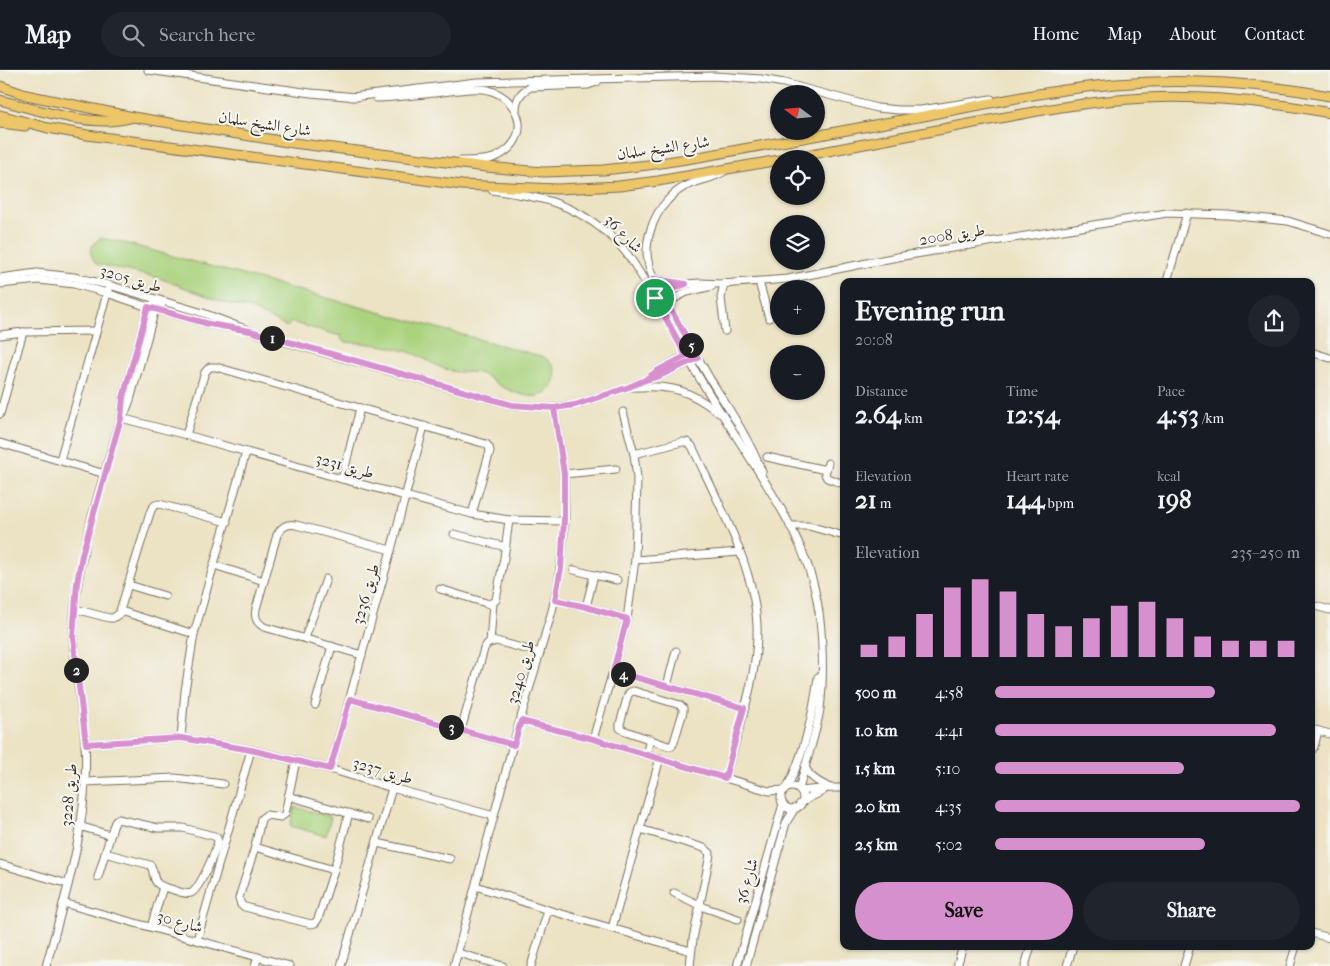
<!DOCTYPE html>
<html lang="en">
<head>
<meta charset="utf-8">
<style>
	:root { --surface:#171b24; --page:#20242c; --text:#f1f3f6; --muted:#9ea1a6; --line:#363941; --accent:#d690ce }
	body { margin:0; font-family:"IM FELL French Canon",Amiri,serif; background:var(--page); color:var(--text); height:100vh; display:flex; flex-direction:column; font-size:19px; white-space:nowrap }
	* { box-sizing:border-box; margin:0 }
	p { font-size:16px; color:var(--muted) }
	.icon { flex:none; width:28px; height:28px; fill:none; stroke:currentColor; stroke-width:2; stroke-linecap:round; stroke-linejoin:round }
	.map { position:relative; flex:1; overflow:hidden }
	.panel { position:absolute; left:840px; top:208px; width:475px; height:672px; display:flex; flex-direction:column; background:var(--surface); border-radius:10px; box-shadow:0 1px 4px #0004 }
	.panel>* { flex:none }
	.needle { width:32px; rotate:286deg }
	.tools { position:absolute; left:770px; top:15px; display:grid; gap:10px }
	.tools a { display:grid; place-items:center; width:55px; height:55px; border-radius:50%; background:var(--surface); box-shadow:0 1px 4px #0004; font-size:25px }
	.pin { position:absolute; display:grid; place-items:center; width:42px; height:42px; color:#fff; margin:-21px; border:2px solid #fff; border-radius:50%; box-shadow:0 1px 5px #0007 }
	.km { position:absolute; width:25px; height:25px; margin:-12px; border-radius:50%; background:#222; color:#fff; font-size:14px; line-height:25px; text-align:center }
	.round { display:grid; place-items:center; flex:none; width:52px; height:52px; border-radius:26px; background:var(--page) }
	.headline { display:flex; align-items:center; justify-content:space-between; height:85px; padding:0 15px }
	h1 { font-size:28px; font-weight:800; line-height:38px }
	.metrics { display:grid; grid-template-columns:repeat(3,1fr); gap:8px; height:85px; padding:5px 15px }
	.metrics div { display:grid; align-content:center }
	.metrics b { font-size:25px; font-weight:800 }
	.metrics small { font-size:14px; font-weight:400 }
	.metrics p { font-size:14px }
	.chart { height:140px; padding:10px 15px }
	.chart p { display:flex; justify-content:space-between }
	.chart svg { width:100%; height:90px; margin-top:5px; stroke:var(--accent); stroke-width:6 }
	.cta { display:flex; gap:10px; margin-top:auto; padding:10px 15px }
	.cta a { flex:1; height:58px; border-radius:30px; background:var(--accent); color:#111; font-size:20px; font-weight:800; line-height:58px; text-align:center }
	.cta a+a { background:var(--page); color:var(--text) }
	ul { padding:0 15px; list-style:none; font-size:16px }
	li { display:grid; grid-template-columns:80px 60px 1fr; align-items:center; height:38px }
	li i { height:12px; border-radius:6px; background:var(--accent) }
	header { display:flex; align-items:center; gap:30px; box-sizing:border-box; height:70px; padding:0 25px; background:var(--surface); border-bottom:1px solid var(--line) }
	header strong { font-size:24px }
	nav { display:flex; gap:28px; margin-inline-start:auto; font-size:18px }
	.search { width:350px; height:45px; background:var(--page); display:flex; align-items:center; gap:12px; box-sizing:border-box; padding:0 18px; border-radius:28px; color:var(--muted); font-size:19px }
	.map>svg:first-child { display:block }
	.green { fill:#aad37e; stroke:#727e4e }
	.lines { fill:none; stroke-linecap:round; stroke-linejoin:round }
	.minor-casing { stroke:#796b58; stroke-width:9 }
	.major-casing { stroke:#796b58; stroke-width:11 }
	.minor { stroke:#fff; stroke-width:7 }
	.major { stroke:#ecc669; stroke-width:9 }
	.route-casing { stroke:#fff; stroke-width:10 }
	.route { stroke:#d690ce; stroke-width:6 }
	.labels { text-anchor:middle; stroke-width:4; stroke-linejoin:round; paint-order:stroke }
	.street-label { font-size:16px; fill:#3b2a1e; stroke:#f6f6f2 }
</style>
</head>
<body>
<header>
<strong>Map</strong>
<div class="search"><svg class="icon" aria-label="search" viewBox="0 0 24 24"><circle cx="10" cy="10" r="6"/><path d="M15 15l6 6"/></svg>Search here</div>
<nav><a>Home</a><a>Map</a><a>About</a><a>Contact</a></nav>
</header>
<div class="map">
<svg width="1330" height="896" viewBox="0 0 1330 896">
	<rect width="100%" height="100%" fill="#f6f6f2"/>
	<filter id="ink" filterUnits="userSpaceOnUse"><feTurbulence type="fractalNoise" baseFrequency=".02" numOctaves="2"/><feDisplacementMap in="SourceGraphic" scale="10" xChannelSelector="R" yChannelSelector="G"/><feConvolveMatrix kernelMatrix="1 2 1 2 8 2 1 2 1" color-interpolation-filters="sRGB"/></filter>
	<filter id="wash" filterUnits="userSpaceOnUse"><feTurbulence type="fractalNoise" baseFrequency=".0096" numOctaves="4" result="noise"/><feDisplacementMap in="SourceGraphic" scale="20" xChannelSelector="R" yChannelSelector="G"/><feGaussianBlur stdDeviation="1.12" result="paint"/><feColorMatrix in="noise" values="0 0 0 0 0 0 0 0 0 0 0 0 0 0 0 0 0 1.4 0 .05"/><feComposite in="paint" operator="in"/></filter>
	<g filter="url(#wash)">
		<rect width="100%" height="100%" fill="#ece3c4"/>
		<!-- green -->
		<g class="green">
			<path d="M 101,168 L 121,172 L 544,287 C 551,292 555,296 556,305 C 556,315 548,325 537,326 C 524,328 505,319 494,312 C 490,309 486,305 481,304 C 471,301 461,303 451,301 C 435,297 423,286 409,282 C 388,275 366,273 344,272 L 341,269 L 341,266 L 291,252 L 287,257 L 251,239 L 225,233 L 159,208 L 97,194 C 88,185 89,174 101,168 Z"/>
			<polygon points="295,737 331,747 326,766 290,756"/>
		</g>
	</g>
	<g filter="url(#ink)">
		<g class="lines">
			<!-- minor casing -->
			<g class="minor-casing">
				<g id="minor">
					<polyline points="148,0 311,23 357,27"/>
					<polyline points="352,27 477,12 714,6 761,9 784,13 877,38 899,40 921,40 991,29"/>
					<path d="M 377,28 C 402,27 426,24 450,21 C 463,20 477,17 489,20 C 522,30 532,69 498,86 C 487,92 473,90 461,91"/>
					<path d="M 516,40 C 516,29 521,21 531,17 L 588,15 L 597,12"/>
					<path d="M 726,100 C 716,108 703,109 691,114 C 682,117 673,124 667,131 C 653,146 644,172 648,191 C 651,211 667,232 676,249 C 688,269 698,289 710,309 C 729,339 749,369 762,402"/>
					<path d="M 492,120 C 538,127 569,131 606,162 C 628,180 637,199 651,222 C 654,228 658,233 661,238 C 671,256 679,274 690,292 C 709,325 731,358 752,391 C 779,434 808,479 817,530 C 823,561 824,608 820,639 C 816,666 805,693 799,720"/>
					<polyline points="0,208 37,203 74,207 109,215 203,243 250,261 282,271 512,335 554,338 575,335 629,317 645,310 657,301 694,281"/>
					<polyline points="654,209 683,214"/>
					<polyline points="1167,211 1187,143"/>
					<polyline points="759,212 769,248"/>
					<polyline points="724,213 721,228 725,261"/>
					<polyline points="0,214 39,210 74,214 107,223 148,237 209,254 233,258"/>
					<polyline points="655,228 674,218 686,214 700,213 722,214 788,209 897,187 1167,143 1227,145 1288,151 1330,164"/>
					<polyline points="664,234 687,222 712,216"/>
					<polyline points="0,265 23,262 96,261"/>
					<polyline points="1311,282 1330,288"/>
					<polyline points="650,308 659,306 693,291"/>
					<path d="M 632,317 C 643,317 656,316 667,318 C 687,320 704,331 719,343"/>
					<polyline points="0,344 23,262"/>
					<polyline points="121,348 186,365 342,409 472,444 509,450 565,451"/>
					<polyline points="121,348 125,343 130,330 155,239 154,234"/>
					<polyline points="186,365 205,302 210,297 216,297 486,374 489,377 490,381 472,444"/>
					<polyline points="0,373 105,404"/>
					<path d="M 634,384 L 682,372 L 687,372 L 692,376 C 717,431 754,494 757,555 C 759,604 738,661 725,708"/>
					<polyline points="767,387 826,400"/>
					<polyline points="60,390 108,220"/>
					<polyline points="828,393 825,404 827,408 844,414"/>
					<polyline points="564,404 616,399"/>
					<polyline points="342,409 360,338"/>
					<polyline points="790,456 809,456 844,466"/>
					<polyline points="454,464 506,477"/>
					<polyline points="635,490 740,482"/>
					<polyline points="214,495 264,511"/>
					<polyline points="574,500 594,505"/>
					<polyline points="129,515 165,526"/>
					<polyline points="440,519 486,533 490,534 496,530 504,488 509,450"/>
					<polyline points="555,530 586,537 627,549"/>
					<polyline points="1311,535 1330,540"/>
					<polyline points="586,537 594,505 617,510"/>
					<polyline points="75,539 109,548 113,548 119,544 151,440 155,435 159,434 227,452"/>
					<polyline points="121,541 194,564"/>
					<polyline points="305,568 326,509"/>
					<polyline points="490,572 493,533"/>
					<path d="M 362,585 L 264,557 C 257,553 254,547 256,539 L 277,465 C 281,457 287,453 296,455 L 391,480"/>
					<polyline points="613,601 744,638"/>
					<polyline points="667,616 676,581"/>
					<polygon points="634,621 680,635 683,638 683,642 674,672 672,676 668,676 623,660 620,658 620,654 628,625 630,622"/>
					<polyline points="350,629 513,675"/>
					<polyline points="315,635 332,576"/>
					<polyline points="521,651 593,669 769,721 784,720"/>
					<polyline points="1311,659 1330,664"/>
					<polyline points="461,660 484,579 487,574 496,571 540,583"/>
					<polyline points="181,668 185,621 194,564 246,382"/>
					<polyline points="593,669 613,601 627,549 635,490 637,408 634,384 623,342"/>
					<polyline points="86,674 181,668 251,680 330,699 392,718 494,746"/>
					<polyline points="1311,681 1314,677 1318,661"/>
					<polyline points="646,685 650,669"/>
					<polyline points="296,690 285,744 281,747 266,745 261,749 255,777 239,828 241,835 245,837 311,854 315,853 318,849 334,800 349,743"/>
					<path d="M 805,696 C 809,708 819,712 830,718"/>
					<polyline points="330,699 391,480 424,356"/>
					<polyline points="85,712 175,708 223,714"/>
					<circle cx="792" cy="728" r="11"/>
					<path d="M 786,719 C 803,689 814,641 818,607"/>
					<polyline points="800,721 830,718 844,718"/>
					<polyline points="288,726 368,749"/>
					<polyline points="800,734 809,728 823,721"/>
					<polyline points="79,756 110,765"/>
					<polyline points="640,759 704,778 710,783 709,790 693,869 690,896"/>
					<polyline points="377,773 450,789"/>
					<polyline points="255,777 334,800"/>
					<polyline points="0,794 68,814"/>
					<path d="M 98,807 L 113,757 L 115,752 L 118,749 L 158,758 L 183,758 L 214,766 L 217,768 L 218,771 C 216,781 199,820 191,823 C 185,825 177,821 171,819 C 167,818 161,817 157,813 C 152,808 155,801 150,795 L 105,783"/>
					<polyline points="476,816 548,840 691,881"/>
					<polyline points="674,823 706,838 738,849"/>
					<polyline points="63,833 290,896"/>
					<polyline points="151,857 163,817"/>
					<polyline points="612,858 660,688"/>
					<polyline points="1311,863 1330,868"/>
					<polyline points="197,870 251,680"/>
					<polyline points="458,883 503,896"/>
					<path d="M 46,896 C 66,825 90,748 85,674 C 84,649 79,624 76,599 C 75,588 73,576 73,565 C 75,490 100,419 121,348 L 123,328 L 148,237 L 154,234 L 162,234"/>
					<polyline points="255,896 258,887"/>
					<polyline points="341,896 392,718"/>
					<polyline points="454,896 512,678 552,541 558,514 562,483 565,451 564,404 554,338"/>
					<polyline points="531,896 548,840"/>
					<polyline points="737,896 783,734"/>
					<polyline points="746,896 786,753 795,738"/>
					<polyline points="957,896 963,876"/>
					<polyline points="1025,896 1031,876"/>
					<polyline points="1067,896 1073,876"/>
					<polyline points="1184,896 1190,876"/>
					<polyline points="1290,896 1296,876"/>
				</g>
			</g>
			<!-- major casing -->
			<g class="major-casing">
				<g id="major">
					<path d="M 0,16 L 26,25 L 133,47 L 293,73 L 486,97 L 543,102 L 603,100 L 648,95 L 699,87 C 775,73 852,59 929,45 C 991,33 1053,19 1116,14 C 1188,8 1259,13 1330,26"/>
					<path d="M 0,30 C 36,40 94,58 130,48"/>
					<polyline points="0,45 48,58 87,65 462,115 558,119 619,116 658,111 779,90"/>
					<polyline points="0,53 25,56"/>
					<path d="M 786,89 C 847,77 908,66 969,54 C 1027,43 1085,31 1145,28 C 1207,25 1269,32 1330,43"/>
				</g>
			</g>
			<!-- minor -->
			<use href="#minor" class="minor"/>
			<!-- major -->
			<use href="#major" class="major"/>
		</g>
	</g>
	<g class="lines" filter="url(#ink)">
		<!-- route casing -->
		<g class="route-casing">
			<path id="route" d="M 655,228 L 686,286 L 657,301 L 645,310 L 629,317 L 575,335 L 554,338 L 512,335 L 250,261 L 209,254 L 148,237 L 123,328 L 121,348 L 82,485 L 77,513 L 73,567 L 86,674 L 181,668 L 251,680 L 330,699 L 350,629 L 514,675 L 521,651 L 593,669 L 725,708 L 744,638 L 613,601 L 627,549 L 586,537 L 555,530 L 561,498 L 564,451 L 564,404 L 554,338 L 575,335 L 629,317 L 645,310 L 659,306 L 698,288 L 654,209 L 686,214 C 675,217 665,223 655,228"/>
		</g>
		<!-- route -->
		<use href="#route" class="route"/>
	</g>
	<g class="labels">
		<!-- street labels -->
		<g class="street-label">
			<text transform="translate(265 53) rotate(9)" y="6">شارع الشيخ سلمان</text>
			<text transform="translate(663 77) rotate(-8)" y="6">شارع الشيخ سلمان</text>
			<text transform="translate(624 163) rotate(46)" y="6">شارع 36</text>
			<text transform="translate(952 164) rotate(-9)" y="6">طريق 2008</text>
			<text transform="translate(131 208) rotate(16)" y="6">طريق 3205</text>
			<text transform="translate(345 395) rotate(15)" y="6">طريق 3231</text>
			<text transform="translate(365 524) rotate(-74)" y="6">طريق 3236</text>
			<text transform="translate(520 602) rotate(-74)" y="6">طريق 3240</text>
			<text transform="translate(383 700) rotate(16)" y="6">طريق 3237</text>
			<text transform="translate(68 725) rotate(-85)" y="6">طريق 3228</text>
			<text transform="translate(746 811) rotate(-74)" y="6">شارع 36</text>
			<text transform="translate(180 851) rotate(15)" y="6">شارع 30</text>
		</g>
	</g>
</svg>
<div class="tools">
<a><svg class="needle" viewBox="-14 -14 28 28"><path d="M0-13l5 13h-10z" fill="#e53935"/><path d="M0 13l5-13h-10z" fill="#9ea1a6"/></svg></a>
<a><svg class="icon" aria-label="locate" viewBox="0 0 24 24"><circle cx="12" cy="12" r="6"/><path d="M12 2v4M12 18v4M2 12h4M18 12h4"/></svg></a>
<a><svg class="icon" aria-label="layers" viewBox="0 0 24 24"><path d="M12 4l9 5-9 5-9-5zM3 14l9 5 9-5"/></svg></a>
<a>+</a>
<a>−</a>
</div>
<div class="pin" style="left:655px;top:228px;background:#1e9e55"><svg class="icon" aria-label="arrive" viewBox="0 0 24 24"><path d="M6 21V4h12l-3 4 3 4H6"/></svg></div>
<b class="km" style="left:272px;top:268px">1</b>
<b class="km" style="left:76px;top:600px">2</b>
<b class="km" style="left:451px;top:657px">3</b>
<b class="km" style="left:623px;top:604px">4</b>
<b class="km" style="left:691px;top:275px">5</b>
<section class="panel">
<div class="headline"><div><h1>Evening run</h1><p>20:08</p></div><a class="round"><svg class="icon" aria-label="share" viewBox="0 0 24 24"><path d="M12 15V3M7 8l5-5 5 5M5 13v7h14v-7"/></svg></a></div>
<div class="metrics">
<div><p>Distance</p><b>2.64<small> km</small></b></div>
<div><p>Time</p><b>12:54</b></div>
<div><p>Pace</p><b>4:53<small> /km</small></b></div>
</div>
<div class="metrics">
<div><p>Elevation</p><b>21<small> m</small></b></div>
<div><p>Heart rate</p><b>144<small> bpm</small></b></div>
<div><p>kcal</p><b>198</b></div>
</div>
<div class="chart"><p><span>Elevation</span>235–250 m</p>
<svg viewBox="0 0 160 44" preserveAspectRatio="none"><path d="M5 44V38M15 44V34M25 44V23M35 44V10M45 44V6M55 44V12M65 44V23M75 44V29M85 44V25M95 44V19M105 44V17M115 44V25M125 44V34M135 44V36M145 44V36M155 44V36"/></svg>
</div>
<ul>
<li><b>500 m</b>4:58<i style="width:72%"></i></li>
<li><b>1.0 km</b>4:41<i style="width:92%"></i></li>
<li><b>1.5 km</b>5:10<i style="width:62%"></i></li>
<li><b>2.0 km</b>4:35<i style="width:100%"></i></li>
<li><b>2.5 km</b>5:02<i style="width:69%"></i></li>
</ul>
<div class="cta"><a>Save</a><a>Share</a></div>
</section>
</div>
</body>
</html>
